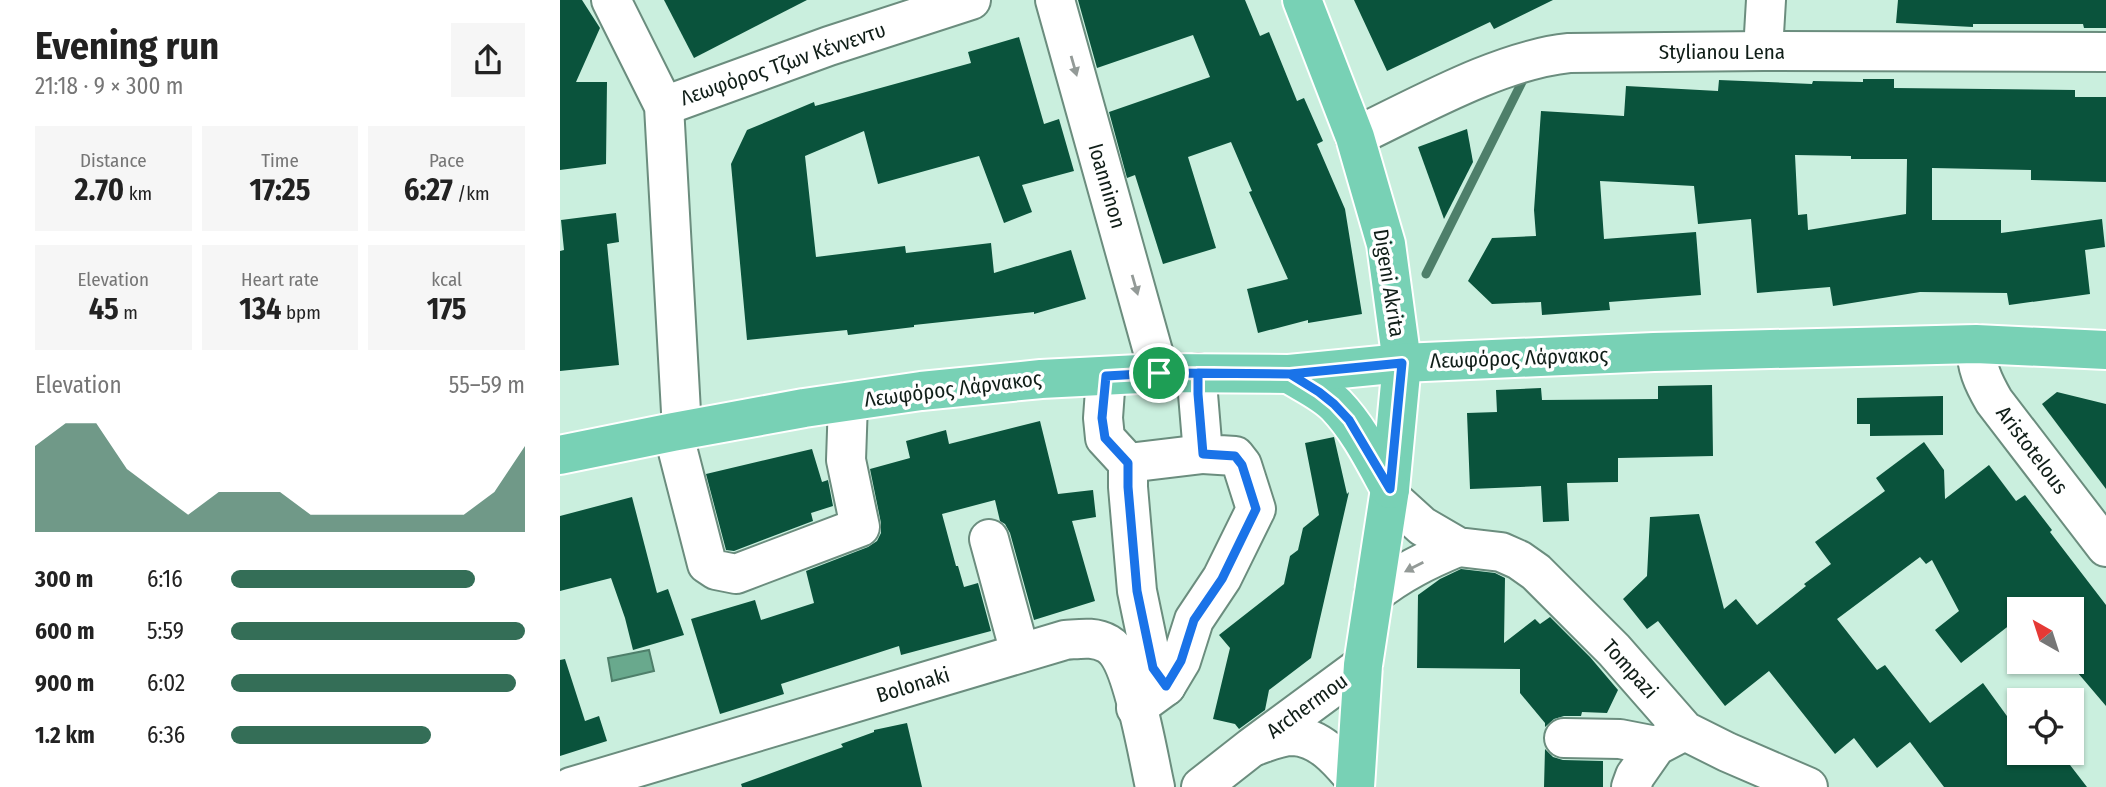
<!DOCTYPE html>
<html lang="en">
<head>
<meta charset="utf-8">
<style>
	:root { --surface:#fff; --page:#f6f6f6; --text:#222; --muted:#767676; --accent:#346e57 }
	body { margin:0; font-family:"Fira Sans Condensed",sans-serif; background:var(--page); color:var(--text); height:100vh; display:flex; flex-direction:column; font-size:26px; white-space:nowrap }
	* { box-sizing:border-box; margin:0 }
	p { font-size:23px; color:var(--muted) }
	.icon { flex:none; width:38px; height:38px; fill:none; stroke:currentColor; stroke-width:2; stroke-linecap:round; stroke-linejoin:round }
	.map { position:relative; flex:1; overflow:hidden }
	.sheet { display:flex; flex-direction:column; background:var(--surface); width:560px }
	.sheet>* { flex:none }
	.needle { width:46px; rotate:321deg }
	.controls { position:absolute; left:1447px; top:597px; display:grid; gap:14px }
	.controls a { display:grid; place-items:center; width:77px; height:77px; border-radius:0px; background:var(--surface); box-shadow:0 2px 5px #0004; font-size:35px }
	.pin { position:absolute; display:grid; place-items:center; width:60px; height:60px; color:#fff; margin:-30px; border:4px solid #fff; border-radius:50%; box-shadow:0 2px 7px #0007 }
	.round { display:grid; place-items:center; flex:none; width:74px; height:74px; border-radius:0px; background:var(--page) }
	.summary { display:flex; align-items:center; justify-content:space-between; height:119px; padding:0 35px }
	h1 { font-size:38px; font-weight:700; line-height:52px }
	.stats { display:grid; grid-template-columns:repeat(3,1fr); gap:10px; height:119px; padding:7px 35px }
	.stats div { display:grid; align-content:center; border-radius:0px; background:var(--page); text-align:center }
	.stats b { font-size:30px; font-weight:700 }
	.stats small { font-size:19px; font-weight:400 }
	.stats p { font-size:19px }
	.chart { height:196px; padding:14px 35px }
	.chart p { display:flex; justify-content:space-between }
	.chart svg { width:100%; height:126px; margin-top:7px; fill:var(--accent); opacity:.7 }
	ul { padding:0 35px; list-style:none; font-size:23px }
	li { display:grid; grid-template-columns:112px 84px 1fr; align-items:center; height:52px }
	li i { height:18px; border-radius:9px; background:var(--accent) }
	main { display:flex; flex:1; min-height:0 }
	.map>svg:first-child { display:block }
	.water { fill:#69a98d; stroke:#4e7f6a; stroke-width:2 }
	.lines { fill:none; stroke-linecap:round; stroke-linejoin:round }
	.stream { stroke:#4e7f6a; stroke-width:9 }
	.building { fill:#0a533c; fill-rule:evenodd }
	.minor-casing { stroke:#6b8d7e; stroke-width:42 }
	.major-casing { stroke:#fff; stroke-width:42 }
	.minor { stroke:#fff; stroke-width:38 }
	.major { stroke:#78d1b5; stroke-width:38 }
	.oneway { fill:#939a97 }
	.route-casing { stroke:#fff; stroke-width:14 }
	.route { stroke:#1a73e8; stroke-width:9 }
	.labels { text-anchor:middle; stroke-width:7; stroke-linejoin:round; paint-order:stroke }
	.street-label { font-size:21px; fill:#101e18; stroke:#fff }
</style>
</head>
<body>
<main>
<section class="sheet">
<div class="summary"><div><h1>Evening run</h1><p>21:18 · 9 × 300 m</p></div><a class="round"><svg class="icon" aria-label="share" viewBox="0 0 24 24"><path d="M12 15V3M7 8l5-5 5 5M5 13v7h14v-7"/></svg></a></div>
<div class="stats">
<div><p>Distance</p><b>2.70<small> km</small></b></div>
<div><p>Time</p><b>17:25</b></div>
<div><p>Pace</p><b>6:27<small> /km</small></b></div>
</div>
<div class="stats">
<div><p>Elevation</p><b>45<small> m</small></b></div>
<div><p>Heart rate</p><b>134<small> bpm</small></b></div>
<div><p>kcal</p><b>175</b></div>
</div>
<div class="chart"><p><span>Elevation</span>55–59 m</p>
<svg viewBox="0 0 160 44" preserveAspectRatio="none"><path d="M0 44V14L10 6L20 6L30 22L40 30L50 38L60 30L70 30L80 30L90 38L100 38L110 38L120 38L130 38L140 38L150 30L160 14V44z"/></svg>
</div>
<ul>
<li><b>300 m</b>6:16<i style="width:83%"></i></li>
<li><b>600 m</b>5:59<i style="width:100%"></i></li>
<li><b>900 m</b>6:02<i style="width:97%"></i></li>
<li><b>1.2 km</b>6:36<i style="width:68%"></i></li>
</ul>
</section>
<div class="map">
<svg width="1546" height="787" viewBox="0 0 1546 787">
	<rect width="100%" height="100%" fill="#caefde"/>
	<!-- water -->
	<polygon class="water" points="89,650 94,671 52,681 48,658"/>
	<g class="lines">
		<!-- stream -->
		<polyline class="stream" points="866,274 963,80"/>
	</g>
	<!-- building -->
	<g class="building">
		<polygon points="0,0 22,0 40,28 16,82 47,82 46,164 0,170"/>
		<polygon points="104,0 247,0 134,58"/>
		<polygon points="518,0 685,0 700,36 709,32 737,101 744,98 763,141 757,144 785,209 802,314 748,323 748,320 698,333 687,289 728,279 689,192 692,191 671,142 628,157 656,248 603,264 575,175 567,178 549,112 650,77 633,35 537,68"/>
		<polygon points="794,0 993,0 934,29 930,22 827,71"/>
		<polygon points="1338,0 1546,0 1546,28 1524,28 1523,24 1413,24 1413,27 1336,23"/>
		<polygon points="459,37 484,124 499,119 514,171 462,185 472,212 444,223 419,156 318,184 304,131 245,156 256,257 345,246 346,253 431,243 434,273 511,250 526,299 474,314 474,312 354,325 354,327 288,335 287,330 187,340 171,164 187,130 254,102 255,106 411,63 408,52"/>
		<path d="M 1303,79 L 1334,79 L 1334,88 L 1515,90 L 1515,97 L 1546,97 L 1546,182 L 1471,180 L 1471,170 L 1372,168 L 1372,220 L 1441,220 L 1441,233 L 1542,219 L 1545,247 L 1525,250 L 1530,294 L 1449,305 L 1447,293 L 1360,292 L 1273,306 L 1270,287 L 1197,293 L 1191,219 L 1138,224 L 1134,186 L 1040,181 L 1044,239 L 1136,232 L 1141,295 L 1049,302 L 1050,310 L 982,315 L 981,302 L 932,304 L 908,281 L 932,238 L 976,236 L 974,210 L 981,111 L 1064,116 L 1066,86 L 1158,91 L 1159,80 L 1252,84 L 1253,81 L 1303,82 ZM 1235,155 L 1291,156 L 1291,159 L 1347,159 L 1346,214 L 1248,230 L 1247,214 L 1238,215 Z"/>
		<polygon points="907,129 913,162 884,219 858,147"/>
		<polygon points="56,213 59,242 47,244 59,365 0,371 0,251 4,250 1,220"/>
		<polygon points="1152,385 1153,456 1058,458 1058,482 1007,483 1009,521 983,522 981,486 910,489 907,413 937,412 936,390 981,388 982,400 1098,399 1098,386"/>
		<polygon points="1497,392 1546,404 1546,489 1482,404"/>
		<polygon points="1383,396 1383,435 1310,436 1310,424 1297,424 1297,398"/>
		<polygon points="480,421 498,494 533,490 536,517 512,521 535,601 474,620 450,533 445,524 440,521 435,500 382,514 396,566 398,566 404,587 418,583 431,631 341,655 339,646 221,684 224,694 160,714 131,619 195,600 201,620 254,603 246,571 308,547 317,541 321,533 321,523 310,469 350,458 346,441 386,430 389,444"/>
		<polygon points="774,437 787,494 789,492 751,658 709,690 705,710 679,729 675,724 653,719 670,648 659,635 724,584 730,556 738,550 743,528 759,515 745,443"/>
		<polygon points="1364,442 1384,470 1385,499 1429,465 1456,501 1465,495 1492,530 1490,532 1546,605 1546,706 1512,666 1512,609 1460,609 1460,617 1401,663 1375,630 1399,611 1372,560 1366,564 1360,557 1277,619 1317,670 1325,665 1370,723 1423,683 1460,734 1460,752 1500,752 1527,787 1384,787 1350,742 1317,768 1294,738 1275,754 1209,671 1165,706 1098,621 1087,629 1063,599 1087,576 1090,517 1139,514 1164,609 1176,599 1197,625 1246,586 1244,584 1271,564 1255,542 1325,491 1316,478"/>
		<polygon points="252,449 262,482 268,480 273,506 251,513 253,521 174,551 166,550 146,474"/>
		<polygon points="72,497 97,593 108,589 124,635 73,650 65,618 51,578 0,591 0,516"/>
		<polygon points="901,569 935,573 945,578 944,643 975,619 980,624 990,617 1030,657 1058,690 1047,713 1022,712 1021,716 1004,716 994,719 985,727 985,723 960,693 960,669 857,668 858,595 880,579"/>
		<polygon points="5,659 25,721 39,716 47,741 0,756 0,660"/>
		<polygon points="347,723 362,787 182,787 181,784 283,747 281,744 314,732 314,730"/>
		<polygon points="985,749 993,757 1003,760 1043,761 1043,787 984,787"/>
	</g>
	<g class="lines">
		<!-- minor casing -->
		<g class="minor-casing">
			<g id="minor">
				<polyline points="51,0 104,106 122,430"/>
				<polyline points="495,0 599,373"/>
				<polyline points="1203,51 1206,0"/>
				<polyline points="104,106 269,46 411,0"/>
				<path d="M 795,137 C 858,107 940,60 1009,53 L 1203,51 L 1546,52"/>
				<path d="M 1416,344 C 1416,367 1423,382 1434,401 L 1546,547"/>
				<polyline points="546,376 543,418 545,438 568,463 568,487 577,591 593,668 606,686"/>
				<polyline points="113,432 147,564 156,570 176,574 300,527 286,460 288,402"/>
				<polyline points="568,463 643,454"/>
				<polyline points="829,496 862,526 898,547 941,552 959,560 976,572 1054,650 1125,731 1167,752 1248,787"/>
				<polyline points="429,539 460,653"/>
				<path d="M 814,594 C 840,573 867,560 898,547"/>
				<polyline points="576,708 606,686 621,661 634,620 662,578 696,509 682,465 675,456 643,454 638,394 638,373"/>
				<polyline points="1004,738 1060,739 1096,746"/>
				<path d="M 695,746 C 707,742 720,736 733,736 C 760,737 779,760 795,779"/>
				<path d="M 11,787 L 505,640 C 520,639 534,636 548,644 C 573,658 588,757 595,787"/>
				<polyline points="641,787 692,747 803,665"/>
				<polyline points="1071,787 1075,776 1096,746 1117,735"/>
			</g>
		</g>
		<!-- major casing -->
		<g class="major-casing">
			<g id="major">
				<polyline points="742,0 795,137 826,244 842,363 830,489 803,665 795,787"/>
				<path d="M 729,374 C 745,384 763,392 776,405 C 799,429 814,460 830,489"/>
				<polyline points="0,455 113,432 244,408 361,391 481,379 599,373 729,374 842,363 1094,352 1416,344 1546,350"/>
			</g>
		</g>
		<!-- minor -->
		<use href="#minor" class="minor"/>
		<!-- major -->
		<use href="#major" class="major"/>
	</g>
	<!-- one-way arrows -->
	<defs><path id="oneway-solid" d="M-6-.8H1V-3.2L6.5 0L1 3.2V.8H-6Z" transform="scale(1.75)"/></defs>
	<g class="oneway">
		<use href="#oneway-solid" transform="translate(514 66) rotate(74)"/>
		<use href="#oneway-solid" transform="translate(575 285) rotate(74)"/>
		<use href="#oneway-solid" transform="translate(854 567) rotate(153)"/>
	</g>
	<g class="lines">
		<!-- route casing -->
		<g class="route-casing">
			<polyline id="route" points="599,373 546,376 542,418 545,438 568,463 568,487 577,591 593,668 606,686 621,661 634,620 662,579 696,509 682,465 675,456 643,454 638,394 638,373 730,374 759,392 774,404 789,420 830,489 842,363 730,374 599,373"/>
		</g>
		<!-- route -->
		<use href="#route" class="route"/>
	</g>
	<g class="labels">
		<!-- street labels -->
		<g class="street-label">
			<text x="1162" y="59">Stylianou Lena</text>
			<text transform="translate(223 64) rotate(-19)" y="7">Λεωφόρος Τζων Κέννεντυ</text>
			<text transform="translate(547 186) rotate(74)" y="7">Ioanninon</text>
			<text transform="translate(829 283) rotate(81)" y="7">Digeni Akrita</text>
			<text transform="translate(959 358) rotate(-2)" y="7">Λεωφόρος Λάρνακος</text>
			<text transform="translate(393 389) rotate(-7)" y="7">Λεωφόρος Λάρνακος</text>
			<text transform="translate(1472 450) rotate(53)" y="7">Aristotelous</text>
			<text transform="translate(1070 669) rotate(48)" y="7">Tompazi</text>
			<text transform="translate(353 685) rotate(-17)" y="7">Bolonaki</text>
			<text transform="translate(747 706) rotate(-36)" y="7">Archermou</text>
		</g>
	</g>
</svg>
<div class="controls">
<a><svg class="needle" viewBox="-14 -14 28 28"><path d="M0-13l5 13h-10z" fill="#e53935"/><path d="M0 13l5-13h-10z" fill="#767676"/></svg></a>
<a><svg class="icon" aria-label="locate" viewBox="0 0 24 24"><circle cx="12" cy="12" r="6"/><path d="M12 2v4M12 18v4M2 12h4M18 12h4"/></svg></a>
</div>
<div class="pin" style="left:599px;top:373px;background:#1e9e55"><svg class="icon" aria-label="arrive" viewBox="0 0 24 24"><path d="M6 21V4h12l-3 4 3 4H6"/></svg></div>
</div>
</main>
</body>
</html>
